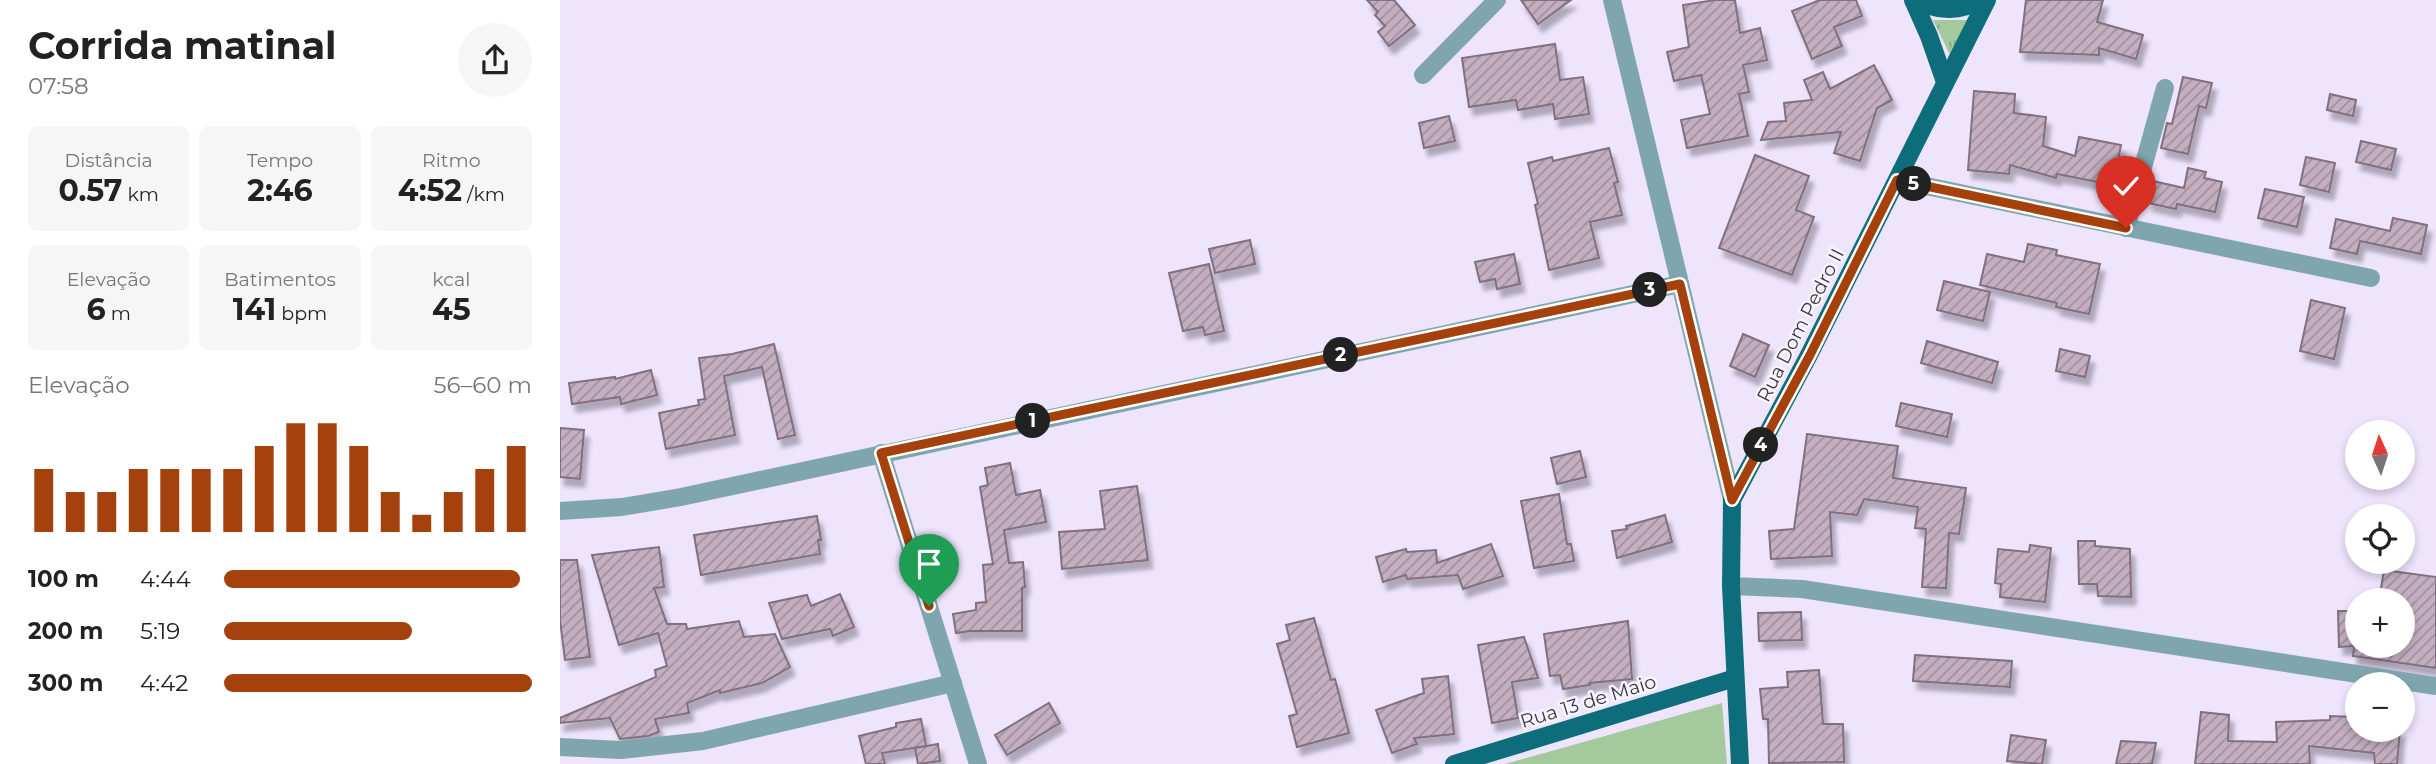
<!DOCTYPE html>
<html lang="pt">
<head>
<meta charset="utf-8">
<style>
	:root { --surface:#fff; --page:#f6f6f6; --text:#222; --muted:#767676; --accent:#a5410c }
	body { margin:0; font-family:Montserrat,sans-serif; background:var(--page); color:var(--text); height:100vh; display:flex; flex-direction:column; font-size:26px; white-space:nowrap }
	* { box-sizing:border-box; margin:0 }
	p { font-size:23px; color:var(--muted) }
	.icon { flex:none; width:38px; height:38px; fill:none; stroke:currentColor; stroke-width:2; stroke-linecap:round; stroke-linejoin:round }
	.map { position:relative; flex:1; overflow:hidden }
	.drawer { display:flex; flex-direction:column; background:var(--surface); width:560px }
	.drawer>* { flex:none }
	.needle { width:46px; rotate:357deg }
	.fabs { position:absolute; left:1785px; top:420px; display:grid; gap:14px }
	.fabs a { display:grid; place-items:center; width:70px; height:70px; border-radius:50%; background:var(--surface); box-shadow:0 4px 10px #0003; font-size:35px }
	.pin { position:absolute; display:grid; place-items:center; width:60px; height:60px; color:#fff; margin:-72px -30px; border-radius:50% 50% 50% 0; rotate:-45deg; box-shadow:0 0 7px #0007 }
	.pin .icon { rotate:45deg }
	.km { position:absolute; width:35px; height:35px; margin:-18px; border-radius:50%; background:#222; color:#fff; font-size:19px; line-height:35px; text-align:center }
	.round { display:grid; place-items:center; flex:none; width:74px; height:74px; border-radius:37px; background:var(--page) }
	.head { display:flex; align-items:center; justify-content:space-between; height:119px; padding:0 28px }
	h1 { font-size:38px; font-weight:700; line-height:52px }
	.metrics { display:grid; grid-template-columns:repeat(3,1fr); gap:10px; height:119px; padding:7px 28px }
	.metrics div { display:grid; align-content:center; border-radius:10px; background:var(--page); text-align:center }
	.metrics b { font-size:30px; font-weight:700 }
	.metrics small { font-size:19px; font-weight:400 }
	.metrics p { font-size:19px }
	.chart { height:196px; padding:14px 28px }
	.chart p { display:flex; justify-content:space-between }
	.chart svg { width:100%; height:126px; margin-top:7px; stroke:var(--accent); stroke-width:6 }
	ul { padding:0 28px; list-style:none; font-size:23px }
	li { display:grid; grid-template-columns:112px 84px 1fr; align-items:center; height:52px }
	li i { height:18px; border-radius:9px; background:var(--accent) }
	main { display:flex; flex:1; min-height:0 }
	.map>svg:first-child { display:block }
	.grass { fill:url(#grass-tufts) }
	.park { fill:#a4c99c }
	.building { fill:url(#building-hatch); stroke:#826f7f; stroke-width:2; filter:url(#shadow) }
	.lines { fill:none; stroke-linecap:round; stroke-linejoin:round }
	.minor { stroke:#7fa6ae; stroke-width:18 }
	.major { stroke:#0d6d7b; stroke-width:18 }
	.route-casing { stroke:#fff; stroke-width:14 }
	.route { stroke:#a5410c; stroke-width:9 }
	.labels { text-anchor:middle; stroke-width:5; stroke-linejoin:round; paint-order:stroke }
	.street-label { font-size:19px; fill:#3c3841; stroke:#f8f4fe }
</style>
</head>
<body>
<main>
<section class="drawer">
<div class="head"><div><h1>Corrida matinal</h1><p>07:58</p></div><a class="round"><svg class="icon" aria-label="share" viewBox="0 0 24 24"><path d="M12 15V3M7 8l5-5 5 5M5 13v7h14v-7"/></svg></a></div>
<div class="metrics">
<div><p>Distância</p><b>0.57<small> km</small></b></div>
<div><p>Tempo</p><b>2:46</b></div>
<div><p>Ritmo</p><b>4:52<small> /km</small></b></div>
</div>
<div class="metrics">
<div><p>Elevação</p><b>6<small> m</small></b></div>
<div><p>Batimentos</p><b>141<small> bpm</small></b></div>
<div><p>kcal</p><b>45</b></div>
</div>
<div class="chart"><p><span>Elevação</span>56–60 m</p>
<svg viewBox="0 0 160 44" preserveAspectRatio="none"><path d="M5 44V22M15 44V30M25 44V30M35 44V22M45 44V22M55 44V22M65 44V22M75 44V14M85 44V6M95 44V6M105 44V14M115 44V30M125 44V38M135 44V30M145 44V22M155 44V14"/></svg>
</div>
<ul>
<li><b>100 m</b>4:44<i style="width:96%"></i></li>
<li><b>200 m</b>5:19<i style="width:61%"></i></li>
<li><b>300 m</b>4:42<i style="width:100%"></i></li>
</ul>
</section>
<div class="map">
<svg width="1876" height="764" viewBox="0 0 1876 764">
	<defs>
		<pattern id="grass-tufts" width="24" height="20" patternUnits="userSpaceOnUse" patternTransform="scale(1.75)"><rect width="24" height="20" fill="#a4c99c"/><path d="M3 7l-1-3M5 7V3M7 7l1-3M15 17l-1-3M17 17v-4M19 17l1-3" fill="none" stroke="#87a481"/></pattern>
		<pattern id="building-hatch" width="6" height="6" patternUnits="userSpaceOnUse" patternTransform="scale(1.75)"><rect width="6" height="6" fill="#c4afc1"/><path d="M-1 1l2-2M0 6l6-6M5 7l2-2" fill="none" stroke="#a08f9e"/></pattern>
		<filter id="shadow"><feDropShadow dx="4.5" dy="8" stdDeviation="2" flood-color="#0004"/></filter>
	</defs>
	<rect width="100%" height="100%" fill="#eee4fc"/>
	<!-- grass -->
	<polygon class="grass" points="1373,20 1408,20 1391,57"/>
	<!-- park -->
	<polygon class="park" points="1162,703 1167,764 945,764"/>
	<!-- building -->
	<g class="building">
		<polygon points="807,0 834,0 855,25 829,46 818,32 825,26 815,15 818,12"/>
		<polygon points="961,0 1011,0 978,24"/>
		<polygon points="1155,0 1175,0 1180,33 1200,28 1207,60 1183,65 1189,92 1179,94 1188,136 1127,148 1121,120 1150,114 1141,75 1114,81 1107,52 1129,47 1123,5"/>
		<polygon points="1260,0 1296,0 1302,16 1274,27 1282,46 1252,59 1232,11"/>
		<polygon points="1466,0 1543,0 1537,22 1583,35 1576,59 1539,48 1539,55 1460,52"/>
		<polygon points="995,44 1000,80 1023,77 1029,114 995,119 993,104 958,110 956,100 909,107 902,58"/>
		<polygon points="1314,65 1332,100 1317,108 1300,161 1274,153 1281,132 1201,140 1208,122 1226,121 1224,103 1252,100 1244,80 1263,72 1270,89"/>
		<polygon points="1623,77 1652,83 1646,108 1639,106 1628,154 1601,148 1607,123 1612,124"/>
		<polygon points="1414,91 1455,94 1454,113 1486,117 1483,146 1515,156 1519,137 1561,145 1553,185 1497,174 1496,178 1450,165 1449,174 1408,170"/>
		<polygon points="1770,94 1796,100 1793,116 1767,110"/>
		<polygon points="889,116 895,141 864,148 859,123"/>
		<polygon points="1801,141 1836,149 1831,170 1796,162"/>
		<polygon points="1049,148 1058,182 1054,183 1062,215 1030,222 1039,258 989,270 975,205 978,204 968,163 992,157 993,161"/>
		<polygon points="1195,155 1249,176 1236,210 1254,217 1232,275 1159,248"/>
		<polygon points="1746,157 1775,163 1769,192 1740,185"/>
		<polygon points="1628,168 1646,172 1644,178 1662,182 1655,212 1617,204 1616,209 1588,203 1593,181 1624,188"/>
		<polygon points="1705,189 1744,197 1737,227 1698,218"/>
		<polygon points="1833,218 1867,225 1861,254 1800,241 1797,254 1770,248 1776,219 1830,231"/>
		<polygon points="690,240 695,264 655,273 649,249"/>
		<polygon points="1468,244 1497,250 1496,255 1540,264 1529,314 1496,307 1497,303 1420,285 1427,254 1464,262"/>
		<polygon points="954,254 960,284 937,289 935,279 920,282 915,262"/>
		<polygon points="649,264 664,331 645,335 643,327 623,331 609,273"/>
		<polygon points="1384,281 1430,292 1423,321 1377,310"/>
		<polygon points="1751,300 1785,308 1774,359 1740,351"/>
		<polygon points="1183,334 1209,345 1195,377 1170,366"/>
		<polygon points="1367,341 1438,362 1432,383 1361,363"/>
		<polygon points="214,344 235,435 218,439 202,367 164,376 175,435 106,449 99,413 139,405 138,400 145,399 139,358 172,354"/>
		<polygon points="1500,349 1530,356 1525,377 1496,371"/>
		<polygon points="91,370 97,395 61,404 60,397 12,404 9,383 55,377 55,379"/>
		<polygon points="1341,403 1392,414 1387,437 1336,426"/>
		<polygon points="0,428 24,430 20,479 0,477"/>
		<polygon points="1247,434 1338,446 1333,478 1406,488 1399,534 1389,533 1386,588 1362,587 1366,529 1355,528 1358,507 1304,499 1297,515 1270,512 1272,556 1211,559 1209,531 1234,529"/>
		<polygon points="1020,451 1026,477 997,484 991,458"/>
		<polygon points="450,463 456,495 480,490 486,522 444,530 449,563 463,562 465,587 462,588 462,631 410,631 396,633 393,614 416,610 416,603 426,602 423,565 433,564 420,487 428,485 425,468"/>
		<polygon points="577,486 588,560 502,569 499,532 545,529 540,491"/>
		<polygon points="999,494 1007,544 1011,544 1014,561 974,568 961,501"/>
		<polygon points="1105,515 1112,542 1057,558 1052,531 1067,529 1066,526"/>
		<polygon points="257,516 261,540 258,540 260,554 141,575 134,535"/>
		<polygon points="1518,541 1535,541 1535,546 1570,549 1571,597 1538,596 1537,584 1519,584"/>
		<polygon points="931,544 943,576 903,589 898,575 847,579 846,575 823,582 816,557 846,549 847,552 876,550 877,563"/>
		<polygon points="1470,545 1491,548 1485,602 1440,597 1441,584 1435,583 1438,549 1469,552"/>
		<polygon points="99,547 104,587 94,588 107,624 126,624 127,629 179,621 184,637 215,634 230,667 202,683 160,693 160,690 127,703 129,713 95,719 99,732 88,736 60,739 50,718 0,723 0,718 96,677 95,670 107,666 98,633 59,645 32,555"/>
		<polygon points="0,560 17,560 30,657 5,660 0,620"/>
		<polygon points="1824,570 1876,577 1876,668 1793,656 1794,646 1779,647 1778,611 1797,611 1797,646 1843,646 1843,600 1819,600"/>
		<polygon points="280,594 294,627 273,636 270,629 222,639 209,603 247,595 251,606"/>
		<polygon points="1241,612 1242,640 1199,641 1198,613"/>
		<polygon points="754,618 771,680 775,679 789,733 737,747 729,716 737,714 717,644 730,640 726,625"/>
		<polygon points="1068,621 1072,679 1030,683 1030,685 1003,689 1000,675 990,676 984,634"/>
		<polygon points="964,637 978,678 952,682 958,718 932,723 918,645"/>
		<polygon points="1355,655 1452,661 1450,687 1353,681"/>
		<polygon points="1259,670 1263,724 1283,724 1284,762 1209,763 1208,719 1203,719 1200,689 1228,687 1227,672"/>
		<polygon points="888,676 894,734 854,738 857,744 832,753 816,710 864,693 862,679"/>
		<polygon points="489,703 500,723 447,755 435,735"/>
		<polygon points="1641,712 1669,715 1668,741 1717,742 1716,722 1770,720 1770,716 1797,717 1797,730 1840,730 1837,764 1815,764 1814,753 1749,746 1750,764 1635,764"/>
		<polygon points="361,719 366,746 322,753 325,764 306,764 299,736 336,727 336,723"/>
		<polygon points="1451,735 1486,740 1482,764 1447,761"/>
		<polygon points="1561,741 1596,743 1592,764 1556,764"/>
		<polygon points="378,744 380,761 358,764 355,748"/>
	</g>
	<g class="lines">
		<!-- minor -->
		<g class="minor">
			<polyline points="1052,0 1172,500"/>
			<polyline points="863,75 937,0"/>
			<polyline points="1337,180 1811,278"/>
			<polyline points="1566,228 1605,88"/>
			<polyline points="321,453 418,764"/>
			<polyline points="0,511 62,507 121,497 1120,284"/>
			<polyline points="1171,586 1242,589 1876,686"/>
			<polyline points="0,747 61,750 143,741 393,683"/>
		</g>
		<!-- major -->
		<g class="major">
			<polyline points="1353,0 1369,36 1385,82"/>
			<path d="M 1360,0 C 1377,13 1402,11 1420,0"/>
			<polyline points="894,764 1175,678"/>
			<polyline points="1180,764 1171,586 1172,500 1249,355 1427,0"/>
		</g>
	</g>
	<g class="lines">
		<!-- route casing -->
		<g class="route-casing">
			<polyline id="route" points="369,606 321,453 1120,284 1172,500 1250,355 1337,180 1566,228"/>
		</g>
		<!-- route -->
		<use href="#route" class="route"/>
	</g>
	<g class="labels">
		<!-- street labels -->
		<g class="street-label">
			<text transform="translate(1240 325) rotate(-63)" y="7">Rua Dom Pedro II</text>
			<text transform="translate(1028 701) rotate(-17)" y="7">Rua 13 de Maio</text>
		</g>
	</g>
</svg>
<div class="fabs">
<a><svg class="needle" viewBox="-14 -14 28 28"><path d="M0-13l5 13h-10z" fill="#e53935"/><path d="M0 13l5-13h-10z" fill="#767676"/></svg></a>
<a><svg class="icon" aria-label="locate" viewBox="0 0 24 24"><circle cx="12" cy="12" r="6"/><path d="M12 2v4M12 18v4M2 12h4M18 12h4"/></svg></a>
<a>+</a>
<a>−</a>
</div>
<div class="pin" style="left:369px;top:606px;background:#1e9e55"><svg class="icon" aria-label="arrive" viewBox="0 0 24 24"><path d="M6 21V4h12l-3 4 3 4H6"/></svg></div>
<div class="pin" style="left:1566px;top:228px;background:#d93025"><svg class="icon" aria-label="check" viewBox="0 0 24 24"><path d="M5 12l5 5 9-10"/></svg></div>
<b class="km" style="left:473px;top:421px">1</b>
<b class="km" style="left:781px;top:355px">2</b>
<b class="km" style="left:1090px;top:290px">3</b>
<b class="km" style="left:1201px;top:445px">4</b>
<b class="km" style="left:1354px;top:184px">5</b>
</div>
</main>
</body>
</html>
